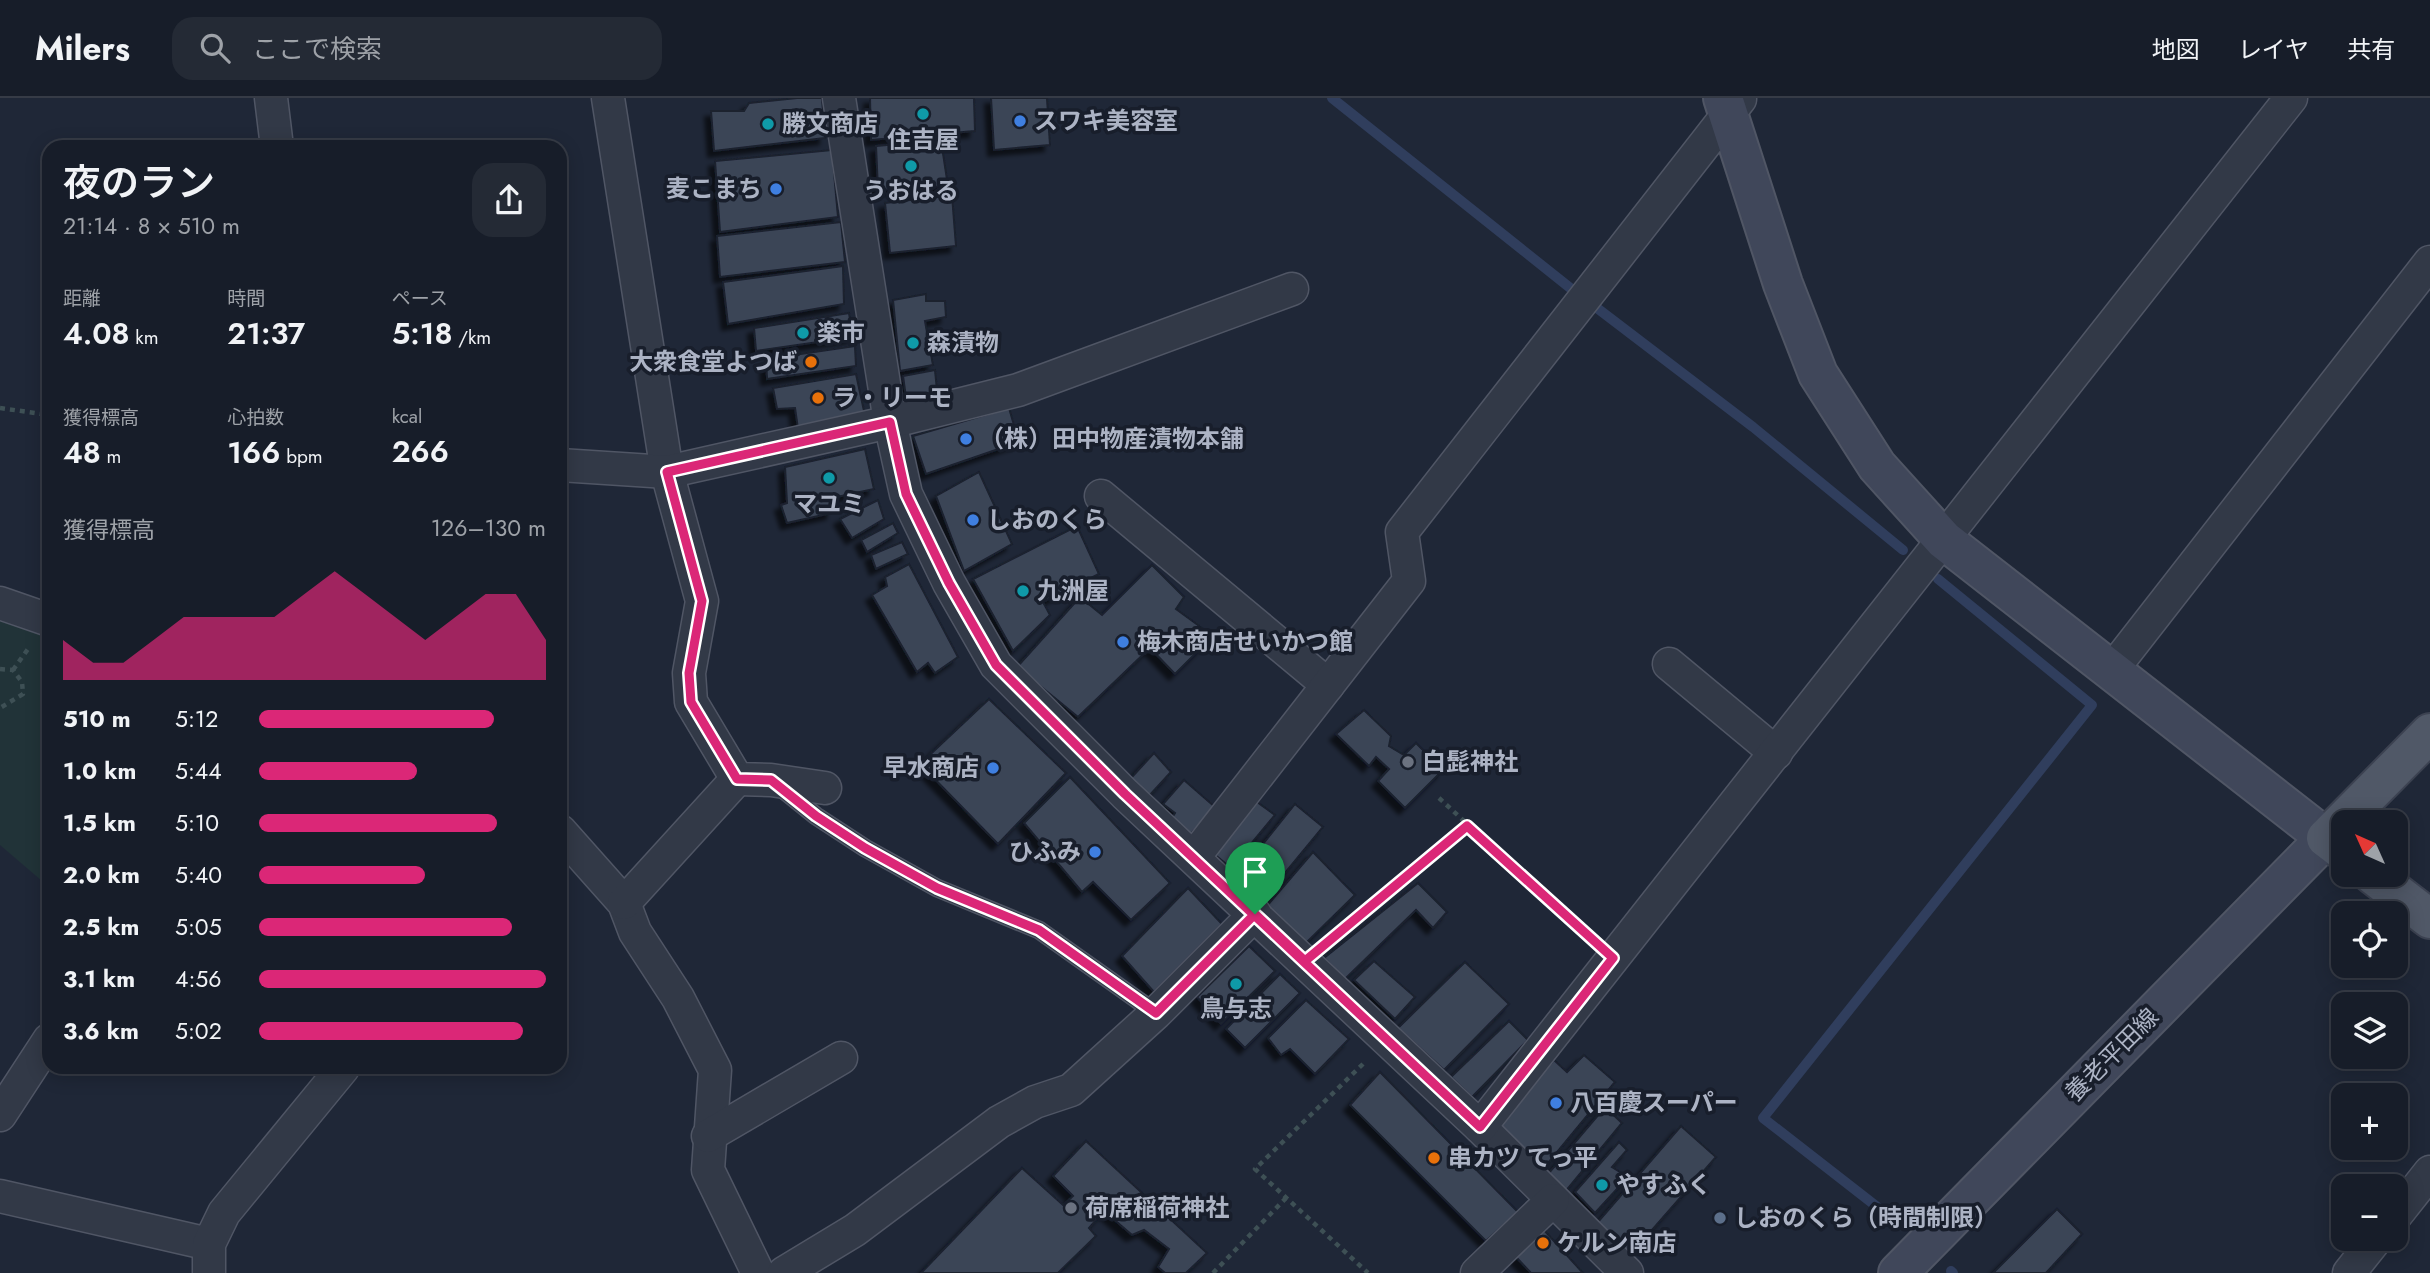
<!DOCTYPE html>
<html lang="ja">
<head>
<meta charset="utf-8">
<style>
	:root { --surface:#171d29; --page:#242a35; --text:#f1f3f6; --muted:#9ea2a8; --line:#363b46; --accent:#db2777 }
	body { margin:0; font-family:Jost,"Noto Sans JP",sans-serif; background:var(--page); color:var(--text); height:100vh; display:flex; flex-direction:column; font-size:26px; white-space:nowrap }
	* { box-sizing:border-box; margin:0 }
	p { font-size:23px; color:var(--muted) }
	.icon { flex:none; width:38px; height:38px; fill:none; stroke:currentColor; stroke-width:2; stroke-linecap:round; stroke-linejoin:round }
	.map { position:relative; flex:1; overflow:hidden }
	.sheet { position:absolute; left:42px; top:42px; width:525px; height:934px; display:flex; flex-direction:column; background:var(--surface); border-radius:21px; box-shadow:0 4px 18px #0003,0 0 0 2px var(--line) }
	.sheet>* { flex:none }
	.needle { width:46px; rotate:315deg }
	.buttons { position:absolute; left:2331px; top:712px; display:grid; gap:14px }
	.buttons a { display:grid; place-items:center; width:77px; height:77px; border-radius:14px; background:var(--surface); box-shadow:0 4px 18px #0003,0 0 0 2px var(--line); font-size:35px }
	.pin { position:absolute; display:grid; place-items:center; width:60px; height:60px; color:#fff; margin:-72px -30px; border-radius:50% 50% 50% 0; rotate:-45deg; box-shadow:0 0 7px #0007 }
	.pin .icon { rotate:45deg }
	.round { display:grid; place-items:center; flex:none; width:74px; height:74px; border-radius:21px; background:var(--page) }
	.headline { display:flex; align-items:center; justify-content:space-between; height:119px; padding:0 21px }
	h1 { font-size:38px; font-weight:600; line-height:52px }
	.figures { display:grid; grid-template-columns:repeat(3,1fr); gap:10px; height:119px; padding:7px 21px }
	.figures div { display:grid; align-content:center }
	.figures b { font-size:30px; font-weight:600 }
	.figures small { font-size:19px; font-weight:400 }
	.figures p { font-size:19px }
	.chart { height:196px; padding:14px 21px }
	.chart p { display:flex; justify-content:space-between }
	.chart svg { width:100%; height:126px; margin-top:7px; fill:var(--accent); opacity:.7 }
	ul { padding:0 21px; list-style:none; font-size:23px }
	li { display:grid; grid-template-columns:112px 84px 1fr; align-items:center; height:52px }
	li i { height:18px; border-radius:9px; background:var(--accent) }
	header { display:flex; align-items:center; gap:42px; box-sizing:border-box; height:98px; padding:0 35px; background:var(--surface); border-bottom:2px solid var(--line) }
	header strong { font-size:33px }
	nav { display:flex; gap:38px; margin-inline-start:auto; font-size:24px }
	.search { width:490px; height:63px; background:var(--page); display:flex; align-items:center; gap:18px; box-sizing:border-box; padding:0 24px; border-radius:21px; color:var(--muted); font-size:26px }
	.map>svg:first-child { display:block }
	.green { fill:#213338 }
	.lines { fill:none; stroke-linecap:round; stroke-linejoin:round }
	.stream { stroke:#303e5d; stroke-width:10 }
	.building { fill:#3b4457; stroke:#1a202e; stroke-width:2; filter:url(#shadow) }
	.lane-casing { stroke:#505665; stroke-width:19 }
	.street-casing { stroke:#505665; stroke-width:35 }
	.secondary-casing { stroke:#505665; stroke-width:42 }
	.primary-casing { stroke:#3c4251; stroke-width:42 }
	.path { stroke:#3e5055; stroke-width:4.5; stroke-dasharray:5 5; stroke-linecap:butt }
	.lane { stroke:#323947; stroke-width:16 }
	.street { stroke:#323947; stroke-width:32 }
	.secondary { stroke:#40475a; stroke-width:38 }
	.primary { stroke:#505867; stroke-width:38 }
	.route-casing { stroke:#fff; stroke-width:14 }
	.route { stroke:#db2777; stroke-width:9 }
	.culture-dot { fill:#0f9aa8; stroke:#181e2b; stroke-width:2.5 }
	.shop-dot { fill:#3f7fe0; stroke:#181e2b; stroke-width:2.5 }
	.food-dot { fill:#e8710a; stroke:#181e2b; stroke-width:2.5 }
	.worship-dot { fill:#6b7280; stroke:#181e2b; stroke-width:2.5 }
	.service-dot { fill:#5c6f8a; stroke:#181e2b; stroke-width:2.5 }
	.labels { text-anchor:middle; stroke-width:7; stroke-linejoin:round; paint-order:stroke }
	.poi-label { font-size:24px; font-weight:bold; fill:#acb3c4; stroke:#181e2b; text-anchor:start }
	.street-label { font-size:24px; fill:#acb3c4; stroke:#181e2b }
</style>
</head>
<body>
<header>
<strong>Milers</strong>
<div class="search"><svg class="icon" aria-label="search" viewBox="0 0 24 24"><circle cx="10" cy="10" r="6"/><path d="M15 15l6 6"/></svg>ここで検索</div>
<nav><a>地図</a><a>レイヤ</a><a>共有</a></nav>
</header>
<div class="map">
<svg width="2430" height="1175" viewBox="0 0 2430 1175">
	<defs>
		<filter id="shadow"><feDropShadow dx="-6" dy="6" stdDeviation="2" flood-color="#0009"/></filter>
	</defs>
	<rect width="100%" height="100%" fill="#1f2737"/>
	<!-- green -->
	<polygon class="green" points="0,520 49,536 49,789 0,747"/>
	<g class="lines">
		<!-- stream -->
		<g class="stream">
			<polyline points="1332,0 1574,193"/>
			<polyline points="1593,207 1753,329 1903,452"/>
			<polyline points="1894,1122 1763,1020 2092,607 1938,481"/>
			<polyline points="1951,1173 1953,1175"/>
		</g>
	</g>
	<!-- building -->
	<g class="building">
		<polygon points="797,0 822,0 825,40 714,53 711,13 744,13 749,5"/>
		<polygon points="870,0 974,0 975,33 871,42"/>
		<polygon points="991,0 1047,0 1050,47 994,52"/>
		<polygon points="941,42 948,88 878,92 876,48"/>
		<polygon points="832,52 838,119 720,134 715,63"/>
		<polygon points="952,97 956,148 890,155 885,105"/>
		<polygon points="841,124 845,164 720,179 717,138"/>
		<polygon points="843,168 844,206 728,226 723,184"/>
		<polygon points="926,196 926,203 945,203 946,219 925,223 933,267 900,273 893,202"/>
		<polygon points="849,215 853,239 756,253 754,230"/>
		<polygon points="855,248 856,268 767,281 766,261"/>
		<polygon points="935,272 938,302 907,307 903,278"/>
		<polygon points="856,276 866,322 798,331 795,310 777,311 773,290"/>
		<polygon points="1009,310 1019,344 926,376 913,338"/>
		<polygon points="865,351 874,391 832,400 832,415 787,425 781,407 787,405 785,369"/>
		<polygon points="979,374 1012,446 964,473 936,398"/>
		<polygon points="878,402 884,421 852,440 840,421"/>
		<polygon points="893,425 898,435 867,454 861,442"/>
		<polygon points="1077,428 1099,476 1043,504 1050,517 1013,553 973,481"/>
		<polygon points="902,444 908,456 876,471 871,457"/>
		<polygon points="909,466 958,559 935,575 928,565 917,574 872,497 887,488 885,479"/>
		<polygon points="1152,467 1184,499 1176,511 1213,538 1175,576 1150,550 1078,619 1017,569 1080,499 1102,517"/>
		<polygon points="989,601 1066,675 998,746 920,666"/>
		<polygon points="1364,612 1391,638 1389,648 1404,657 1416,645 1443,672 1405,710 1378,683 1389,671 1376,659 1369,668 1336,636"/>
		<polygon points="1154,655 1171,674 1148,699 1131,680"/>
		<polygon points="1070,679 1170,785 1131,822 1093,784 1082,794 1024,725"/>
		<polygon points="1184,682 1215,709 1188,739 1170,723 1175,715 1163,706"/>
		<polygon points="1250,699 1275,717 1231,770 1208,751"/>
		<polygon points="1295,706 1323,729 1261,804 1235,781"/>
		<polygon points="1313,754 1355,797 1306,845 1266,809"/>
		<polygon points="1418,785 1447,814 1433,830 1416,812 1345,881 1324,860"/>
		<polygon points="1188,790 1222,826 1154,894 1122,858"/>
		<polygon points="1249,848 1275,873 1221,926 1197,899"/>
		<polygon points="1374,863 1415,899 1395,921 1354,882"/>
		<polygon points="1465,864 1509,906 1444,972 1398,930"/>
		<polygon points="1280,876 1300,895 1245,950 1226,931"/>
		<polygon points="1306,902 1349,941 1315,976 1290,951 1281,957 1268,940"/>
		<polygon points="1509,923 1528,942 1472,999 1451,979"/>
		<polygon points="1584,957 1615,984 1544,1070 1496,1025 1554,962 1567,974"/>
		<polygon points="1380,974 1518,1114 1486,1143 1350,1007"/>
		<polygon points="1605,1009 1622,1025 1565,1094 1548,1076"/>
		<polygon points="1681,1028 1716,1059 1631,1156 1597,1125"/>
		<polygon points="1086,1043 1207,1155 1186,1175 1165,1175 1158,1169 1169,1151 1144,1132 1132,1137 1104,1113 1089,1130 1096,1138 1058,1175 921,1175 1022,1070 1063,1107 1073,1098 1053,1078"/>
		<polygon points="1619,1044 1627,1052 1612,1069 1628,1079 1595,1115 1575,1094"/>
		<polygon points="2057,1111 2082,1136 2046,1175 1993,1175"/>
		<polygon points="1544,1132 1583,1175 1531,1175 1515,1158"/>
	</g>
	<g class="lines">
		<!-- lane casing -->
		<g class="lane-casing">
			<polyline id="lane" points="780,689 816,718 865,750 937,790 1039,832 1156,915"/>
		</g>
		<!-- street casing -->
		<g class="street-casing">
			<g id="street">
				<polyline points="271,0 277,49"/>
				<polyline points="608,0 667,374 702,503 689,575 691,604 737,681 771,682 825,690"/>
				<polyline points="839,0 890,324 906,396 949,485 996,567 1125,696 1480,1029 1627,1175"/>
				<polyline points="560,367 667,374 890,324 1018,292 1292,191"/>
				<polyline points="1101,398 1328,587"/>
				<polyline points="0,505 49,522"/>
				<polyline points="1669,566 1776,655"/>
				<polyline points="2112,572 2430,164"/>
				<polyline points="560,733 624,805 635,834 678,900 715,972 708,1072 758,1175"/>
				<polyline points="1194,759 1409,483 1402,434 1740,1"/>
				<polyline points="624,805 737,681"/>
				<polyline points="0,1017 49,942"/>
				<polyline points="1480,1029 2291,0"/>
				<polyline points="708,1038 841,960"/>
				<polyline points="0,1098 209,1146"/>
				<polyline points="2396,1117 2430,1074"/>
				<polyline points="209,1175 209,1146 224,1115 343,970"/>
				<polyline points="784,1175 855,1132 999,1024 1035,1004 1071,992 1156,915 1255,816"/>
				<polyline points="1477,1175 1553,1102"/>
				<polyline points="2349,1175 2376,1141"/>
			</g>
		</g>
		<!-- secondary casing -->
		<g class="secondary-casing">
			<polyline id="secondary" points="1723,0 1783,186 1818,276 1877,368 1944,442 2326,740 1898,1175"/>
		</g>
		<!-- primary casing -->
		<g class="primary-casing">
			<g id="primary">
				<polyline points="2343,753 2326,740 2430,635"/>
				<polyline points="2373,777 2430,821"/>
			</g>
		</g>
		<!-- path -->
		<g class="path">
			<polyline points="0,310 49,317"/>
			<polyline points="0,571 13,572 22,584 23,596 0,610"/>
			<polyline points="13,572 28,551"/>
			<polyline points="1439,700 1588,837"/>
			<polyline points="1330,842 1467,728"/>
			<polyline points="1363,966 1255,1071 1368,1175"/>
			<polyline points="1213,1175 1286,1100"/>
		</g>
		<!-- lane -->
		<use href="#lane" class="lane"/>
		<!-- street -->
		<use href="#street" class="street"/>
		<!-- secondary -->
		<use href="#secondary" class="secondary"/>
		<!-- primary -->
		<use href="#primary" class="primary"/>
	</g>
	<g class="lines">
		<!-- route casing -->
		<g class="route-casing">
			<polyline id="route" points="1255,816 1156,915 1039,832 937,790 865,750 816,718 771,682 737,681 691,604 689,575 702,503 667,374 890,324 906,396 949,485 996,567 1125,696 1480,1029 1613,860 1467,728 1305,863 1255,816"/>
		</g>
		<!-- route -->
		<use href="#route" class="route"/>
	</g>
	<!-- markers -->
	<g class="culture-dot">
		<circle cx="923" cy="16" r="7"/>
		<circle cx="768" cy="26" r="7"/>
		<circle cx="911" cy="68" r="7"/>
		<circle cx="803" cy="235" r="7"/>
		<circle cx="913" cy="245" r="7"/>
		<circle cx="829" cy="380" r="7"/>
		<circle cx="1023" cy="493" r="7"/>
		<circle cx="1236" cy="886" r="7"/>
		<circle cx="1602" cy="1087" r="7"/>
	</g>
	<g class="shop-dot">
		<circle cx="1020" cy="23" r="7"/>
		<circle cx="776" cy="91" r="7"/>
		<circle cx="966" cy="341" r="7"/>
		<circle cx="973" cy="422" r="7"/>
		<circle cx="1123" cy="544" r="7"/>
		<circle cx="993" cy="670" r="7"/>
		<circle cx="1095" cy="754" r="7"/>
		<circle cx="1556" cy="1005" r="7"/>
	</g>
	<g class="food-dot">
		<circle cx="811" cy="264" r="7"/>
		<circle cx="818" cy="300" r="7"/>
		<circle cx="1434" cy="1060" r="7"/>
		<circle cx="1543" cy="1145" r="7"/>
	</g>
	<g class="worship-dot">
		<circle cx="1408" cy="664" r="7"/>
		<circle cx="1071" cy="1110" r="7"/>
	</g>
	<circle class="service-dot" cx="1720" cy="1120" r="7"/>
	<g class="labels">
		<!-- poi labels -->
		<g class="poi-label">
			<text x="1034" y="31">スワキ美容室</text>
			<text x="782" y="34">勝文商店</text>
			<text x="923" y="50" text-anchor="middle">住吉屋</text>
			<text x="762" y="99" text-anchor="end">麦こまち</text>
			<text x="911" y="101" text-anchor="middle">うおはる</text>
			<text x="817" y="243">楽市</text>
			<text x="927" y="253">森漬物</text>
			<text x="797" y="272" text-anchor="end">大衆食堂よつば</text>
			<text x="832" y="308">ラ・リーモ</text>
			<text x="980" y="349">（株）田中物産漬物本舗</text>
			<text x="829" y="414" text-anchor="middle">マユミ</text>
			<text x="987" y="430">しおのくら</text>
			<text x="1037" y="501">九洲屋</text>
			<text x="1137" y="552">梅木商店せいかつ館</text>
			<text x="1422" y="672">白髭神社</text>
			<text x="979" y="678" text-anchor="end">早水商店</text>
			<text x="1081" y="762" text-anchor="end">ひふみ</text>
			<text x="1236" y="919" text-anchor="middle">鳥与志</text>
			<text x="1570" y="1013">八百慶スーパー</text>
			<text x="1448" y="1068">串カツ てっ平</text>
			<text x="1616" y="1095">やすふく</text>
			<text x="1085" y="1118">荷席稲荷神社</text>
			<text x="1734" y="1128">しおのくら（時間制限）</text>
			<text x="1557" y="1153">ケルン南店</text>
		</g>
		<!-- street labels -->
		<g class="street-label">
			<text transform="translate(2112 957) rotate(-45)" y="8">養老平田線</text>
		</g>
	</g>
</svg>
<div class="buttons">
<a><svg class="needle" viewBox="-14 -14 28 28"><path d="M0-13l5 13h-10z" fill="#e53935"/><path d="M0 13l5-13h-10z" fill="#9ea2a8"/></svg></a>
<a><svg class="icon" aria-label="locate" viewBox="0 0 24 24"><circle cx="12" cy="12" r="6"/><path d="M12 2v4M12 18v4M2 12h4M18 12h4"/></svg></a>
<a><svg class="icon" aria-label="layers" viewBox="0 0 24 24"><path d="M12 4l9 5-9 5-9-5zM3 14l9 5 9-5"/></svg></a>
<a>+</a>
<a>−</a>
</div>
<div class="pin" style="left:1255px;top:816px;background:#1e9e55"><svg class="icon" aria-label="arrive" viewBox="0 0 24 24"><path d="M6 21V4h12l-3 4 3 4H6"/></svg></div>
<section class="sheet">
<div class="headline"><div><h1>夜のラン</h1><p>21:14 · 8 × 510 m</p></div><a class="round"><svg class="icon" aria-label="share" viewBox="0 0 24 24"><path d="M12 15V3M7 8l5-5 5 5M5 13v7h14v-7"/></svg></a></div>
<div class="figures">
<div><p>距離</p><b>4.08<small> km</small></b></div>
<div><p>時間</p><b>21:37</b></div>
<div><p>ペース</p><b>5:18<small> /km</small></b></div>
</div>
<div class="figures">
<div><p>獲得標高</p><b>48<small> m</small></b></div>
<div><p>心拍数</p><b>166<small> bpm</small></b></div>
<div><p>kcal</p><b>266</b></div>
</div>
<div class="chart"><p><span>獲得標高</span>126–130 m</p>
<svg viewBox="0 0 160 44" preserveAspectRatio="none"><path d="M0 44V30L10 38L20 38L30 30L40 22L50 22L60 22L70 22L80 14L90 6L100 14L110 22L120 30L130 22L140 14L150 14L160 30V44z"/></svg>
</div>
<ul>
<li><b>510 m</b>5:12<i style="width:82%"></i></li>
<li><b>1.0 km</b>5:44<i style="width:55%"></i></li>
<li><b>1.5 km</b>5:10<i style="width:83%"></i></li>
<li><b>2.0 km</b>5:40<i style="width:58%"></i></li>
<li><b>2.5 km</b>5:05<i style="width:88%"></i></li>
<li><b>3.1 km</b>4:56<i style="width:100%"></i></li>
<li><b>3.6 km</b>5:02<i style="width:92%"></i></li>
</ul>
</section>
</div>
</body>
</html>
